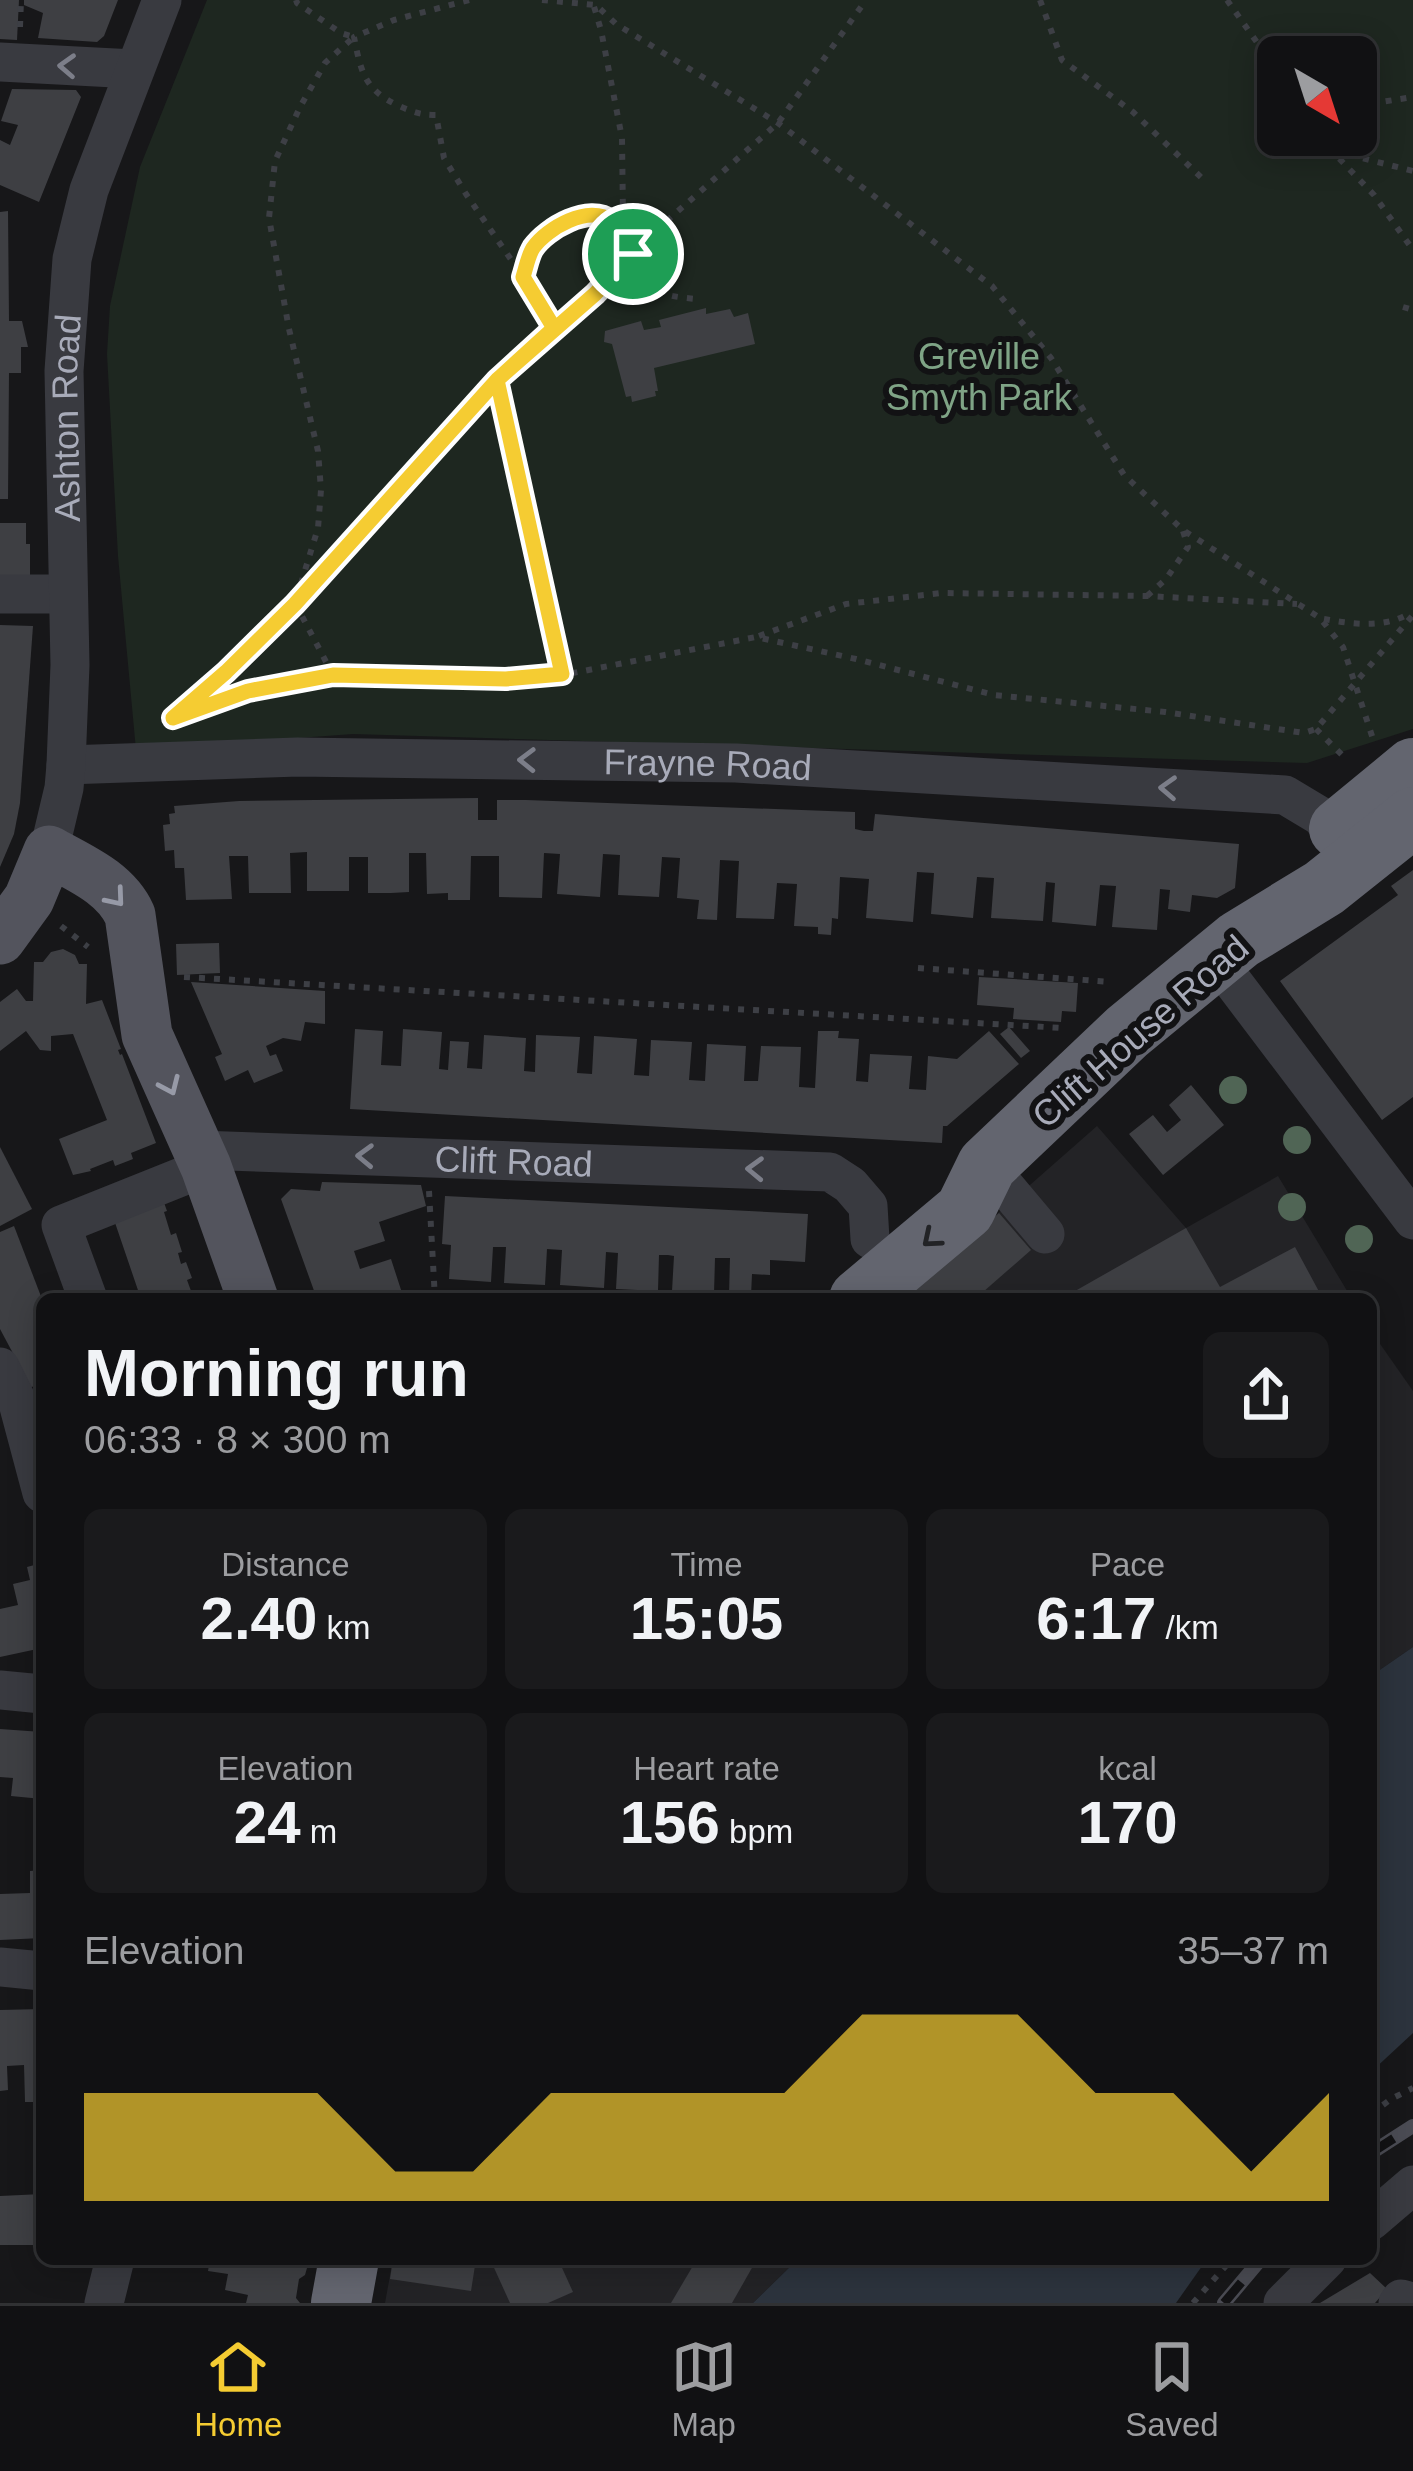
<!DOCTYPE html>
<html lang="en">
<head>
<meta charset="utf-8">
<style>
	:root { --surface:#111113; --page:#1a1a1c; --text:#f1f3f6; --muted:#9c9da0; --line:#303133; --accent:#f5cc32 }
	body { margin:0; font-family:Helvetica,sans-serif; background:var(--page); color:var(--text); height:100vh; display:flex; flex-direction:column; font-size:45px; white-space:nowrap }
	* { box-sizing:border-box; margin:0 }
	p { font-size:39px; color:var(--muted) }
	.icon { flex:none; width:66px; height:66px; fill:none; stroke:currentColor; stroke-width:2; stroke-linecap:round; stroke-linejoin:round }
	.map { position:relative; flex:1; overflow:hidden }
	.sheet { position:absolute; left:36px; top:1293px; width:1341px; height:972px; display:flex; flex-direction:column; background:var(--surface); border-radius:18px; box-shadow:0 6px 30px #0003,0 0 0 3px var(--line) }
	.sheet>* { flex:none }
	.needle { width:78px; rotate:141deg }
	.tools { position:absolute; left:1257px; top:36px; display:grid; gap:24px }
	.tools a { display:grid; place-items:center; width:120px; height:120px; border-radius:18px; background:var(--surface); box-shadow:0 6px 30px #0003,0 0 0 3px var(--line); font-size:60px }
	.pin { position:absolute; display:grid; place-items:center; width:102px; height:102px; color:#fff; margin:-51px; border:6px solid #fff; border-radius:50%; box-shadow:0 3px 12px #0007 }
	.round { display:grid; place-items:center; flex:none; width:126px; height:126px; border-radius:18px; background:var(--page) }
	.summary { display:flex; align-items:center; justify-content:space-between; height:204px; padding:0 48px }
	h1 { font-size:66px; font-weight:700; line-height:90px }
	.figures { display:grid; grid-template-columns:repeat(3,1fr); gap:18px; height:204px; padding:12px 48px }
	.figures div { display:grid; align-content:center; border-radius:18px; background:var(--page); text-align:center }
	.figures b { font-size:60px; font-weight:700 }
	.figures small { font-size:33px; font-weight:400 }
	.figures p { font-size:33px }
	.chart { height:336px; padding:24px 48px }
	.chart p { display:flex; justify-content:space-between }
	.chart svg { width:100%; height:216px; margin-top:12px; fill:var(--accent); opacity:.7 }
	.tab-bar { display:flex; justify-content:space-around; align-items:center; height:168px; border-top:3px solid var(--line); background:var(--surface); font-size:33px; color:var(--muted) }
	.tab-bar a { display:grid; justify-items:center; gap:6px }
	.tab-bar .on { color:var(--accent) }
	.map>svg:first-child { display:block }
	.built { fill:#232326 }
	.green { fill:#1e2720; fill-rule:evenodd }
	.water { fill:#2c333d }
	.building { fill:#3e3f43 }
	.lines { fill:none; stroke-linecap:round; stroke-linejoin:round }
	.path { stroke:#3d3f45; stroke-width:6; stroke-dasharray:6 9; stroke-linecap:butt }
	.minor { stroke:#393a40; stroke-width:39 }
	.major { stroke:#53545d; stroke-width:51 }
	.highway { stroke:#63656f; stroke-width:60 }
	.rail-casing { stroke:#4a4b53; stroke-width:14 }
	.rail { stroke:#121214; stroke-width:9; stroke-dasharray:27; stroke-linecap:butt }
	.tree { fill:#506555 }
	.oneway { stroke:#7c7e89 }
	.oneway2 { stroke:#979aa7 }
	.oneway3 { stroke:#222326 }
	.route-casing { stroke:#fff; stroke-width:24 }
	.route { stroke:#f5cc32; stroke-width:15 }
	.labels { text-anchor:middle; stroke-width:12; stroke-linejoin:round; paint-order:stroke }
	.park-label { font-size:36px; fill:#7fa486; stroke:#121214 }
	.street-label { font-size:36px; fill:#a8abb9; stroke:#121214 }
</style>
</head>
<body>
<div class="map">
<svg width="1413" height="2303" viewBox="0 0 1413 2303">
	<rect width="100%" height="100%" fill="#171719"/>
	<!-- built -->
	<g class="built">
		<polygon points="1097,1126 1186,1228 1278,1176 1352,1299 900,1299"/>
		<polygon points="1371,1331 1413,1391 1413,1647 1371,1676"/>
		<polygon points="393,2259 798,2259 753,2303 385,2303"/>
	</g>
	<!-- green -->
	<path class="green" d="M 207,0 L 1413,0 L 1413,729 L 1307,763 L 353,734 L 136,750 L 118,556 L 107,354 L 110,306 L 140,167 ZM 1278,57 L 1356,57 L 1356,135 L 1278,135 Z"/>
	<!-- water -->
	<g class="water">
		<polygon points="1413,1647 1413,2033 1371,2072 1371,1676"/>
		<polygon points="798,2259 1207,2259 1176,2303 753,2303"/>
	</g>
	<!-- building -->
	<g class="building">
		<polygon points="0,0 19,0 17,40 0,39"/>
		<polygon points="24,0 118,0 104,36 97,42 38,38 43,13 24,5"/>
		<polygon points="12,89 76,90 81,97 39,202 0,185 0,140 10,145 18,125 1,121"/>
		<polygon points="8,211 9,321 22,321 28,347 21,347 21,373 9,373 8,499 0,499 0,212"/>
		<polygon points="706,308 706,314 730,309 734,317 748,313 755,344 654,368 658,391 655,391 656,396 632,402 631,396 626,397 612,344 604,342 605,331 641,321 644,330 661,327 659,320"/>
		<polygon points="0,523 26,523 26,544 30,544 30,575 0,575"/>
		<polygon points="0,625 33,626 20,803 14,834 0,867"/>
		<polygon points="478,798 478,820 497,820 497,800 526,800 855,812 855,829 864,831 873,831 875,814 1239,844 1235,888 1217,898 1192,895 1190,912 1168,909 1170,890 1160,889 1157,930 1112,927 1116,886 1100,885 1096,926 1052,922 1055,883 1046,882 1043,921 991,918 994,878 977,877 973,918 931,914 934,873 917,872 913,922 866,918 869,879 840,877 838,919 832,918 831,935 818,934 818,927 794,926 797,884 777,883 774,919 736,918 739,861 720,860 717,920 697,919 699,900 677,898 680,858 662,857 659,897 618,895 620,855 603,854 600,897 557,894 560,854 544,853 542,898 499,897 499,856 471,856 470,900 448,900 448,893 427,894 426,853 409,853 409,892 391,893 368,893 368,857 349,857 349,891 307,891 307,852 290,853 291,893 249,893 248,856 229,856 232,899 186,900 184,868 175,868 174,850 165,851 163,825 170,824 169,814 175,813 174,806 239,801"/>
		<polygon points="1413,870 1413,1097 1382,1120 1280,981 1398,895 1391,886"/>
		<polygon points="219,943 220,973 177,975 176,944"/>
		<polygon points="63,949 75,955 79,964 87,964 86,1004 102,1000 121,1049 118,1050 120,1055 122,1054 156,1143 131,1153 133,1159 128,1161 115,1166 113,1160 90,1169 91,1171 73,1175 59,1139 107,1120 73,1034 51,1036 51,1051 40,1050 26,1031 0,1051 0,1002 17,989 26,1001 33,1001 34,962 43,962 51,952"/>
		<polygon points="979,977 1078,983 1076,1012 1062,1011 1061,1022 1013,1019 1014,1008 977,1005"/>
		<polygon points="191,982 325,991 325,1024 305,1022 301,1041 283,1038 266,1046 270,1056 276,1054 283,1071 254,1083 248,1070 225,1081 215,1057 222,1054"/>
		<polygon points="1009,1027 1030,1051 1021,1058 1000,1034"/>
		<polygon points="355,1029 383,1031 381,1065 401,1066 403,1029 442,1032 439,1069 448,1070 450,1041 469,1042 467,1068 482,1069 484,1035 526,1038 524,1071 535,1072 536,1035 580,1037 577,1073 592,1074 594,1036 637,1039 634,1075 649,1076 651,1040 692,1042 689,1080 705,1081 707,1044 746,1046 744,1081 758,1081 761,1046 801,1047 799,1087 815,1088 818,1031 839,1031 838,1038 859,1039 856,1081 868,1082 870,1054 912,1056 909,1089 926,1090 928,1056 957,1059 989,1031 1019,1064 947,1126 943,1126 942,1143 350,1109"/>
		<polygon points="1191,1085 1224,1125 1163,1175 1129,1134 1153,1115 1167,1132 1181,1120 1169,1105"/>
		<polygon points="0,1147 32,1209 0,1226"/>
		<polygon points="322,1182 421,1185 426,1206 379,1222 385,1241 354,1251 360,1269 391,1259 404,1299 317,1299 281,1199 291,1189 320,1191"/>
		<polygon points="445,1196 808,1214 805,1262 770,1260 770,1275 752,1274 751,1296 729,1295 730,1258 715,1258 714,1294 672,1291 674,1256 668,1255 659,1255 658,1291 616,1289 618,1253 606,1252 604,1288 560,1285 562,1250 547,1249 545,1285 504,1283 506,1247 493,1247 491,1282 449,1279 451,1245 442,1244"/>
		<polygon points="162,1197 167,1211 164,1212 171,1235 176,1233 182,1252 178,1253 181,1264 186,1262 192,1278 187,1280 194,1299 141,1299 110,1208"/>
		<polygon points="999,1213 1031,1250 975,1299 900,1299"/>
		<polygon points="14,1226 42,1299 42,1385 31,1387 0,1329 0,1232"/>
		<polygon points="1186,1228 1220,1287 1295,1247 1323,1299 1061,1299"/>
		<polygon points="38,1564 42,1578 42,1648 0,1657 0,1609 18,1605 13,1584 30,1580 27,1567"/>
		<polygon points="0,1729 42,1732 42,1799 11,1796 13,1778 0,1777"/>
		<polygon points="42,1870 42,1938 0,1940 0,1894 30,1893 30,1871"/>
		<polygon points="42,2009 42,2102 25,2102 24,2065 7,2066 8,2090 0,2091 0,2010"/>
		<polygon points="42,2194 42,2245 0,2245 0,2196"/>
		<polygon points="210,2259 253,2263 254,2259 303,2259 302,2263 307,2268 305,2275 299,2279 296,2298 300,2303 246,2303 248,2295 225,2290 228,2274 208,2271"/>
		<polygon points="393,2259 476,2259 471,2291 390,2279"/>
		<polygon points="490,2259 558,2259 573,2292 548,2303 510,2303"/>
		<polygon points="697,2259 757,2259 732,2303 671,2303"/>
		<polygon points="1370,2273 1387,2289 1375,2303 1320,2303"/>
	</g>
	<g class="lines">
		<!-- path -->
		<g class="path">
			<path d="M 469,0 L 394,20 L 354,37 C 361,73 365,90 399,106 C 413,112 421,115 436,115 L 444,158 L 466,194 L 523,277"/>
			<polyline points="542,0 596,5 616,24 778,123 992,286 1051,358 1124,475 1183,530 1320,618 1343,647 1373,739"/>
			<polyline points="1040,0 1062,60 1133,112 1207,183"/>
			<polyline points="1227,0 1278,72"/>
			<polyline points="20,27 21,0"/>
			<polyline points="1356,106 1413,97"/>
			<polyline points="1321,135 1331,150 1374,195 1413,250"/>
			<polyline points="1334,151 1413,171"/>
			<path d="M 633,254 C 652,292 654,295 696,299"/>
			<polyline points="1403,307 1413,310"/>
			<path d="M 553,328 L 523,277 C 526,268 528,256 533,248 C 546,228 589,204 611,221 C 620,228 627,244 633,254 L 623,217 L 622,138 L 601,30 L 592,0"/>
			<polyline points="498,380 563,675"/>
			<polyline points="1147,596 1166,579 1188,547 1183,531"/>
			<path d="M 1324,619 C 1352,624 1384,629 1410,613"/>
			<polyline points="759,636 846,604 941,593 1147,596 1297,604"/>
			<polyline points="333,675 295,603 498,380 595,294 661,226 778,123 866,0"/>
			<polyline points="179,713 226,672 295,603 318,528 321,490 318,451 289,329 269,218 275,161 300,107 325,63 354,37 341,33 297,3 296,0"/>
			<polyline points="173,718 248,691 333,675 505,679 563,675 756,637 856,659 994,695 1165,712 1304,733 1316,729 1413,615"/>
			<polyline points="1316,729 1347,760"/>
			<polyline points="61,926 88,947"/>
			<polyline points="918,968 1112,982"/>
			<polyline points="184,977 1063,1028"/>
			<polyline points="429,1191 435,1299"/>
			<polyline points="1371,2114 1391,2099 1413,2088"/>
			<polyline points="1193,2303 1232,2259"/>
		</g>
		<!-- minor -->
		<g class="minor">
			<polyline points="0,62 134,69"/>
			<polyline points="0,594 67,594"/>
			<path id="s1" d="M 66,765 L 298,757 L 736,763 L 1285,795 L 1320,816 L 1334,832"/>
			<path id="s2" d="M 49,851 L 64,788 L 66,765 L 70,665 L 64,371 L 72,259 L 89,190 L 162,0"/>
			<polyline points="1217,961 1413,1220"/>
			<path id="s3" d="M 199,1150 L 830,1172 L 850,1185 L 868,1206 L 870,1239"/>
			<polyline points="987,1165 1045,1234"/>
			<polyline points="88,1299 61,1225 206,1167"/>
			<polyline points="0,1367 18,1403 42,1493"/>
			<polyline points="0,1690 42,1694"/>
			<polyline points="0,1967 42,1971"/>
			<polyline points="1371,2221 1413,2185"/>
			<polyline points="104,2303 115,2259"/>
			<polyline points="1283,2303 1327,2259"/>
			<polyline points="1398,2303 1401,2299 1413,2302"/>
		</g>
		<!-- major -->
		<path class="major" d="M 0,939 L 29,899 L 49,851 C 79,868 115,882 130,915 L 147,1035 L 206,1167 L 253,1299"/>
		<!-- highway -->
		<g class="highway">
			<polyline points="1339,829 1413,768"/>
			<polyline points="859,1299 965,1210 987,1165 1127,1032 1239,940 1324,888 1413,817"/>
			<polyline points="341,2303 349,2259"/>
		</g>
		<!-- rail casing -->
		<g class="rail-casing">
			<g id="rail">
				<polyline points="1371,2153 1413,2126"/>
				<polyline points="1224,2303 1261,2259"/>
			</g>
		</g>
		<!-- rail -->
		<use href="#rail" class="rail"/>
	</g>
	<!-- trees -->
	<g class="tree">
		<circle cx="1233" cy="1090" r="14"/>
		<circle cx="1297" cy="1140" r="14"/>
		<circle cx="1292" cy="1207" r="14"/>
		<circle cx="1359" cy="1239" r="14"/>
	</g>
	<!-- one-way arrows -->
	<defs><path id="oneway-chevron" d="M-2-3.5L2.5 0L-2 3.5" fill="none" stroke-width="1.6" stroke-linecap="round" stroke-linejoin="round" transform="scale(3)"/></defs>
	<g class="oneway">
		<use href="#oneway-chevron" transform="translate(67 66) rotate(-177)"/>
		<use href="#oneway-chevron" transform="translate(527 760) rotate(-179)"/>
		<use href="#oneway-chevron" transform="translate(1168 788) rotate(-177)"/>
		<use href="#oneway-chevron" transform="translate(365 1156) rotate(-178)"/>
		<use href="#oneway-chevron" transform="translate(755 1169) rotate(-178)"/>
	</g>
	<g class="oneway2">
		<use href="#oneway-chevron" transform="translate(116 898) rotate(50)"/>
		<use href="#oneway-chevron" transform="translate(170 1086) rotate(66)"/>
	</g>
	<use class="oneway3" href="#oneway-chevron" transform="translate(931 1239) rotate(140)"/>
	<g class="lines">
		<!-- route casing -->
		<g class="route-casing">
			<path id="route" d="M 633,254 C 627,244 620,228 611,221 C 589,204 547,228 533,248 C 528,256 526,268 523,277 L 554,328 L 497,380 L 295,604 L 226,672 L 173,718 L 248,691 L 333,675 L 506,679 L 562,674 L 497,380 L 595,294 L 633,254"/>
		</g>
		<!-- route -->
		<use href="#route" class="route"/>
	</g>
	<g class="labels">
		<!-- park labels -->
		<g class="park-label">
			<text x="979" y="369">Greville<tspan x="979" dy="41">Smyth Park</tspan></text>
		</g>
		<!-- street labels -->
		<g class="street-label">
			<text dy="13" stroke="none"><textPath href="#s2" startOffset="435">Ashton Road</textPath></text>
			<text dy="13" stroke="none"><textPath href="#s1" startOffset="642">Frayne Road</textPath></text>
			<text transform="translate(1140 1031) rotate(-41)" y="13">Clift House Road</text>
			<text dy="13" stroke="none"><textPath href="#s3" startOffset="315">Clift Road</textPath></text>
		</g>
	</g>
</svg>
<div class="tools">
<a><svg class="needle" viewBox="-14 -14 28 28"><path d="M0-13l5 13h-10z" fill="#e53935"/><path d="M0 13l5-13h-10z" fill="#9c9da0"/></svg></a>
</div>
<div class="pin" style="left:633px;top:254px;background:#1e9e55"><svg class="icon" aria-label="arrive" viewBox="0 0 24 24"><path d="M6 21V4h12l-3 4 3 4H6"/></svg></div>
<section class="sheet">
<div class="summary"><div><h1>Morning run</h1><p>06:33 · 8 × 300 m</p></div><a class="round"><svg class="icon" aria-label="share" viewBox="0 0 24 24"><path d="M12 15V3M7 8l5-5 5 5M5 13v7h14v-7"/></svg></a></div>
<div class="figures">
<div><p>Distance</p><b>2.40<small> km</small></b></div>
<div><p>Time</p><b>15:05</b></div>
<div><p>Pace</p><b>6:17<small> /km</small></b></div>
</div>
<div class="figures">
<div><p>Elevation</p><b>24<small> m</small></b></div>
<div><p>Heart rate</p><b>156<small> bpm</small></b></div>
<div><p>kcal</p><b>170</b></div>
</div>
<div class="chart"><p><span>Elevation</span>35–37 m</p>
<svg viewBox="0 0 160 44" preserveAspectRatio="none"><path d="M0 44V22L10 22L20 22L30 22L40 38L50 38L60 22L70 22L80 22L90 22L100 6L110 6L120 6L130 22L140 22L150 38L160 22V44z"/></svg>
</div>
</section>
</div>
<nav class="tab-bar">
<a class="on"><svg class="icon" aria-label="home" viewBox="0 0 24 24"><path d="M3 11l9-7 9 7M6 9v11h12V9"/></svg>Home</a>
<a><svg class="icon" aria-label="map" viewBox="0 0 24 24"><path d="M3 6l6-2 6 2 6-2v14l-6 2-6-2-6 2zM9 4v14M15 6v14"/></svg>Map</a>
<a><svg class="icon" aria-label="saved" viewBox="0 0 24 24"><path d="M7 4h10v16l-5-4-5 4z"/></svg>Saved</a>
</nav>
</body>
</html>
